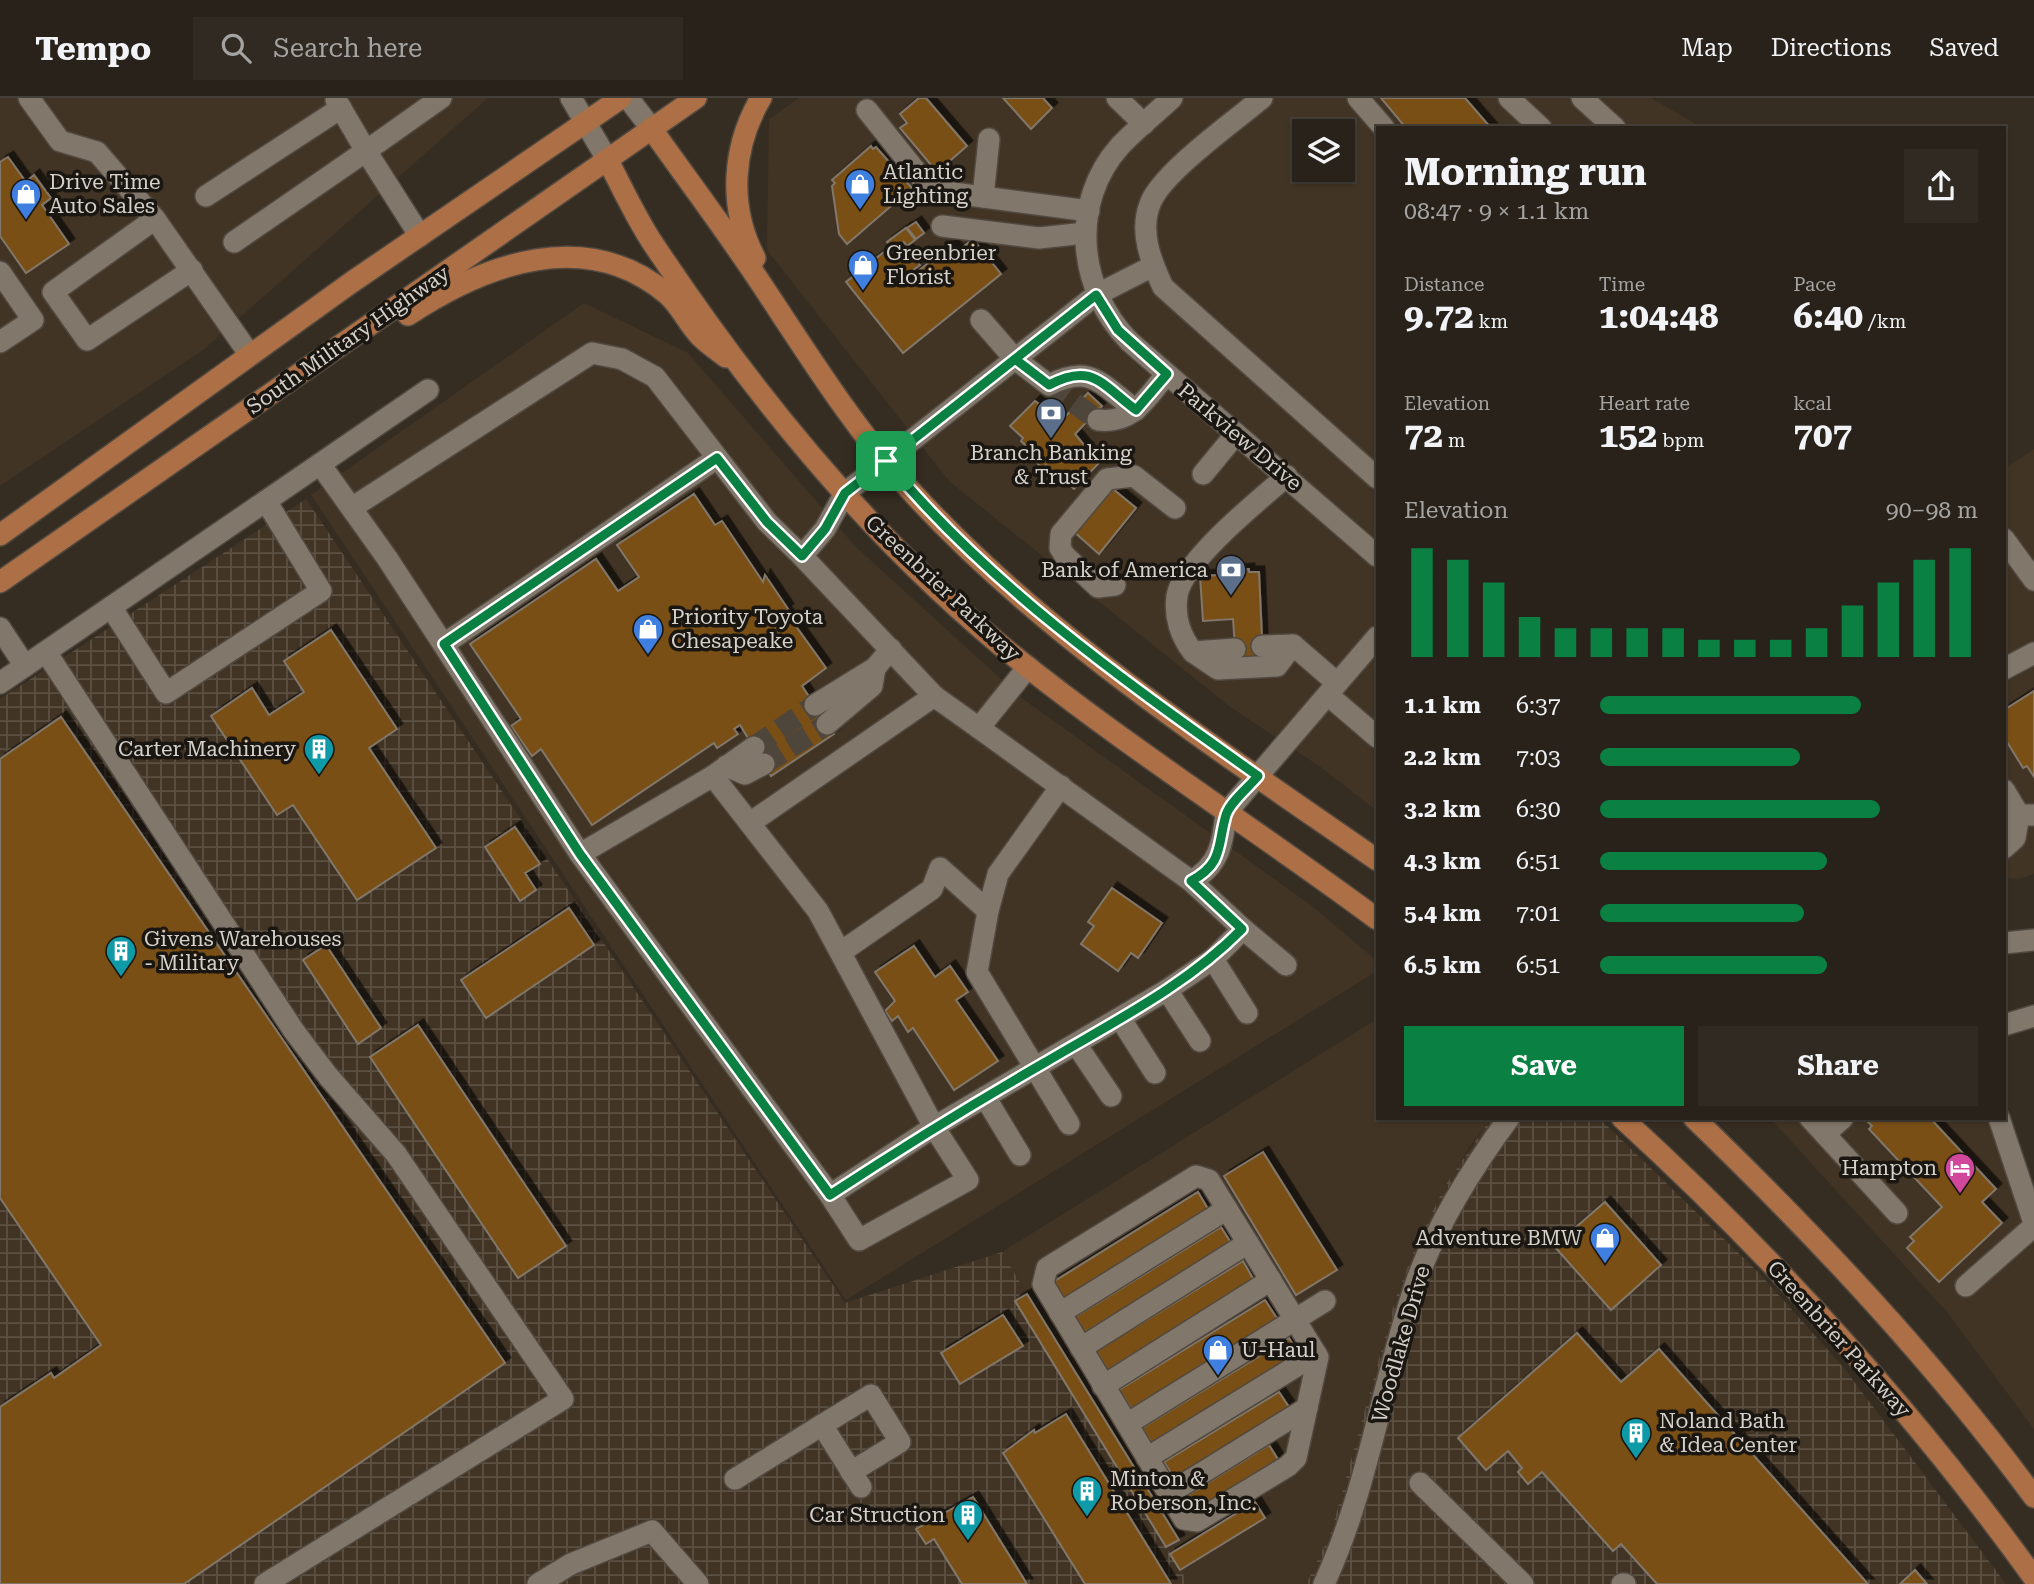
<!DOCTYPE html>
<html lang="en">
<head>
<meta charset="utf-8">
<style>
	:root { --surface:#28221a; --page:#302a23; --text:#f1f3f6; --muted:#a5a4a2; --line:#443f39; --accent:#0b8043 }
	body { margin:0; font-family:"Roboto Serif",serif; background:var(--page); color:var(--text); height:100vh; display:flex; flex-direction:column; font-size:26px; white-space:nowrap }
	* { box-sizing:border-box; margin:0 }
	p { font-size:23px; color:var(--muted) }
	.icon { flex:none; width:38px; height:38px; fill:none; stroke:currentColor; stroke-width:2; stroke-linecap:round; stroke-linejoin:round }
	.map { position:relative; flex:1; overflow:hidden }
	.sheet { position:absolute; left:1376px; top:28px; width:630px; height:994px; display:flex; flex-direction:column; background:var(--surface); border-radius:0px; box-shadow:0 2px 5px #0004,0 0 0 2px var(--line) }
	.sheet>* { flex:none }
	.controls { position:absolute; left:1292px; top:21px; display:grid; gap:14px }
	.controls a { display:grid; place-items:center; width:63px; height:63px; border-radius:0px; background:var(--surface); box-shadow:0 2px 5px #0004,0 0 0 2px var(--line); font-size:35px }
	.pin { position:absolute; display:grid; place-items:center; width:60px; height:60px; color:#fff; margin:-30px; border-radius:14px; box-shadow:0 4px 10px #0006 }
	.round { display:grid; place-items:center; flex:none; width:74px; height:74px; border-radius:0px; background:var(--page) }
	.head { display:flex; align-items:center; justify-content:space-between; height:119px; padding:0 28px }
	h1 { font-size:38px; font-weight:700; line-height:52px }
	.figures { display:grid; grid-template-columns:repeat(3,1fr); gap:10px; height:119px; padding:7px 28px }
	.figures div { display:grid; align-content:center }
	.figures b { font-size:35px; font-weight:700 }
	.figures small { font-size:19px; font-weight:400 }
	.figures p { font-size:19px }
	.chart { height:196px; padding:14px 28px }
	.chart p { display:flex; justify-content:space-between }
	.chart svg { width:100%; height:126px; margin-top:7px; stroke:var(--accent); stroke-width:6 }
	.cta { display:flex; gap:14px; margin-top:auto; padding:14px 28px }
	.cta a { flex:1; height:80px; border-radius:0px; background:var(--accent); color:#fff; font-size:28px; font-weight:700; line-height:80px; text-align:center }
	.cta a+a { background:var(--page); color:var(--text) }
	ul { padding:0 28px; list-style:none; font-size:23px }
	li { display:grid; grid-template-columns:112px 84px 1fr; align-items:center; height:52px }
	li i { height:18px; border-radius:9px; background:var(--accent) }
	header { display:flex; align-items:center; gap:42px; box-sizing:border-box; height:98px; padding:0 35px; background:var(--surface); border-bottom:2px solid var(--line) }
	header strong { font-size:33px }
	nav { display:flex; gap:38px; margin-inline-start:auto; font-size:24px }
	.search { width:490px; height:63px; background:var(--page); display:flex; align-items:center; gap:18px; box-sizing:border-box; padding:0 24px; border-radius:0px; color:var(--muted); font-size:26px }
	.map>svg:first-child { display:block }
	.built { fill:#413424; fill-rule:evenodd }
	.industrial { fill:url(#industrial-grid) }
	.building { fill:#794f12; stroke:#81776b; stroke-width:2; filter:url(#shadow) }
	.lines { fill:none; stroke-linecap:round; stroke-linejoin:round }
	.minor-tunnel { stroke:#4e453b; stroke-width:21; stroke-dasharray:21 10; stroke-linecap:butt }
	.minor-casing { stroke:#514940; stroke-width:24 }
	.major-casing { stroke:#514940; stroke-width:24 }
	.minor { stroke:#81776b; stroke-width:21 }
	.major { stroke:#ad6f45; stroke-width:21 }
	.route-casing { stroke:#fff; stroke-width:14 }
	.route { stroke:#0b8043; stroke-width:9 }
	.labels { text-anchor:middle; stroke-width:7; stroke-linejoin:round; paint-order:stroke }
	.poi-label { font-size:21px; fill:#d6d0ca; stroke:#1a1611; text-anchor:start }
	.street-label { font-size:21px; fill:#d6d0ca; stroke:#1a1611 }
</style>
</head>
<body>
<header>
<strong>Tempo</strong>
<div class="search"><svg class="icon" aria-label="search" viewBox="0 0 24 24"><circle cx="10" cy="10" r="6"/><path d="M15 15l6 6"/></svg>Search here</div>
<nav><a>Map</a><a>Directions</a><a>Saved</a></nav>
</header>
<div class="map">
<svg width="2034" height="1486" viewBox="0 0 2034 1486">
	<defs>
		<pattern id="industrial-grid" width="8" height="8" patternUnits="userSpaceOnUse" patternTransform="scale(1.75)"><rect width="8" height="8" fill="#413424"/><path d="M0 4h8M4 0v8" fill="none" stroke="#5c5042"/></pattern>
		<filter id="shadow"><feDropShadow dx="5.5" dy="-5.5" stdDeviation="0" flood-color="#0009"/></filter>
	</defs>
	<rect width="100%" height="100%" fill="#362d22"/>
	<!-- built -->
	<g class="built">
		<polygon points="0,0 488,0 203,252 0,388"/>
		<path d="M 799,0 L 1651,0 L 1703,30 L 1377,30 L 1377,713 L 1322,670 L 1229,608 L 949,383 L 767,152 L 769,21 ZM 1304,33 L 1342,33 L 1342,72 L 1304,72 Z"/>
		<polygon points="584,205 688,255 856,449 1023,601 1312,808 1377,863 1377,873 846,1202 311,397"/>
		<polygon points="2034,351 2034,776 2019,781 2004,779 2004,371"/>
		<polygon points="1377,921 1377,1020 1491,1020 1468,1051 1417,1145 1396,1199 1331,1434 1306,1486 1189,1486 1015,1203 1027,1195 1002,1154"/>
		<polygon points="1770,1020 1999,1020 2034,1125 2034,1331 1947,1214"/>
	</g>
	<!-- industrial -->
	<g class="industrial">
		<polygon points="306,401 845,1205 1002,1154 1027,1196 1015,1204 1189,1486 0,1486 0,601"/>
		<polygon points="1491,1020 1599,1020 1758,1174 1844,1270 2006,1486 1306,1486 1331,1434 1396,1199 1417,1145 1445,1088"/>
	</g>
	<!-- building -->
	<g class="building">
		<polygon points="919,0 926,0 967,48 937,74 900,30 907,25 900,16"/>
		<polygon points="1003,0 1043,0 1052,10 1031,31"/>
		<polygon points="1381,0 1465,0 1491,30 1406,30"/>
		<polygon points="871,48 873,51 876,49 912,90 847,146 839,136 832,88 835,85 832,82"/>
		<polygon points="8,59 26,84 34,77 51,100 42,107 69,146 26,175 0,138 0,64"/>
		<polygon points="916,124 924,135 916,141 907,130"/>
		<polygon points="906,130 915,142 907,148 904,144 894,152 887,144"/>
		<polygon points="973,141 1001,176 903,255 846,184 889,150 896,158 906,150 920,167 909,175 912,178 952,146 958,153"/>
		<polygon points="1088,295 1102,308 1075,336 1099,365 1074,391 1046,367 1043,371 1032,360 1035,357 1021,343 1023,340 1010,328 1035,303 1062,322"/>
		<polygon points="1113,391 1136,410 1099,456 1074,434"/>
		<polygon points="694,396 715,427 722,423 763,484 765,477 788,511 785,513 826,570 802,588 834,636 771,678 740,627 734,631 738,636 717,650 714,645 592,727 541,651 532,658 511,628 521,621 470,546 596,461 618,493 639,479 617,447"/>
		<polygon points="1249,471 1249,474 1259,474 1263,561 1236,563 1233,521 1203,523 1200,478 1218,477 1218,473"/>
		<polygon points="331,532 397,631 369,650 436,750 357,802 293,707 277,717 211,618 252,590 269,617 304,594 284,563"/>
		<polygon points="2034,593 2034,679 2027,668 2023,670 2004,639 2004,612"/>
		<polygon points="61,619 505,1265 184,1486 0,1486 0,1309 51,1275 54,1280 101,1247 0,1100 0,661"/>
		<polygon points="515,729 540,766 525,775 536,792 520,803 485,749"/>
		<polygon points="1112,790 1162,825 1138,860 1131,855 1118,873 1081,846 1094,828 1088,824"/>
		<polygon points="569,810 594,847 486,920 461,882"/>
		<polygon points="326,847 381,930 358,946 303,862"/>
		<polygon points="914,848 935,879 950,868 968,894 956,902 998,963 954,992 913,930 908,934 898,918 892,923 885,913 895,903 875,874"/>
		<polygon points="418,927 566,1148 518,1180 370,959"/>
		<polygon points="1864,1020 1930,1020 1996,1091 1982,1104 2002,1125 1939,1184 1907,1150 1914,1143 1910,1139 1942,1109 1869,1031 1872,1028"/>
		<polygon points="1263,1054 1337,1172 1296,1197 1224,1078"/>
		<polygon points="1198,1094 1208,1111 1063,1201 1053,1184"/>
		<polygon points="1605,1104 1661,1167 1611,1212 1554,1148"/>
		<polygon points="1221,1129 1231,1145 1084,1235 1075,1219"/>
		<polygon points="1243,1163 1255,1184 1108,1273 1096,1253"/>
		<polygon points="1027,1196 1179,1442 1166,1449 1015,1203"/>
		<polygon points="1265,1202 1278,1222 1132,1312 1119,1292"/>
		<polygon points="1003,1217 1023,1248 960,1286 941,1255"/>
		<polygon points="1577,1235 1621,1284 1659,1251 1868,1486 1657,1486 1621,1446 1613,1453 1542,1374 1528,1386 1518,1374 1522,1370 1508,1353 1486,1372 1458,1340"/>
		<polygon points="1289,1240 1298,1256 1152,1346 1142,1330"/>
		<polygon points="1279,1294 1289,1309 1174,1380 1164,1364"/>
		<polygon points="1066,1316 1171,1486 1085,1486 1003,1355 1034,1332 1035,1335"/>
		<polygon points="1269,1347 1279,1363 1195,1414 1185,1399"/>
		<polygon points="973,1399 1027,1486 962,1486 934,1441 926,1446 916,1431"/>
		<polygon points="1255,1404 1265,1420 1180,1472 1170,1456"/>
		<polygon points="1915,1472 1927,1486 1900,1486"/>
	</g>
	<g class="lines">
		<!-- minor-tunnel -->
		<g class="minor-tunnel">
			<polyline points="1049,287 1098,322"/>
			<polyline points="754,649 815,607"/>
			<polyline points="764,666 827,626"/>
		</g>
		<!-- minor casing -->
		<g class="minor-casing">
			<g id="minor">
				<polyline points="29,0 60,43 97,54 155,121 250,257"/>
				<polyline points="571,0 607,61"/>
				<polyline points="628,0 651,30"/>
				<polyline points="1117,0 1144,26"/>
				<path d="M 1172,0 C 1155,16 1136,31 1120,48 C 1069,105 1078,191 1129,243 L 1377,458"/>
				<path d="M 1262,0 C 1235,23 1161,75 1150,106 C 1139,134 1151,163 1163,189 L 1377,380"/>
				<polyline points="1358,0 1384,30"/>
				<polyline points="1509,0 1541,30"/>
				<polyline points="1582,0 1615,30"/>
				<polyline points="867,12 931,92 1089,113"/>
				<polyline points="206,98 341,10"/>
				<polyline points="983,99 989,41"/>
				<polyline points="155,121 53,194 87,242 192,172"/>
				<polyline points="942,128 1039,140 1085,135"/>
				<polyline points="420,138 366,53 441,0"/>
				<polyline points="234,144 366,53 336,2"/>
				<polyline points="0,174 33,222 0,244"/>
				<path d="M 981,222 L 1015,261 L 1049,287 C 1092,265 1101,287 1136,312"/>
				<path d="M 1098,322 C 1134,326 1145,301 1167,276"/>
				<polyline points="320,366 387,460 580,756 830,1097 934,1029 818,813 713,678 580,756"/>
				<polyline points="1203,376 1236,336"/>
				<polyline points="353,409 592,255 622,261 655,279 767,424 802,458 825,431 845,395 1096,197 1153,168"/>
				<polyline points="2004,441 2034,482"/>
				<polyline points="802,458 934,598"/>
				<polyline points="1115,487 1098,489 1065,458 1060,450 1061,436 1107,381 1134,378 1175,410"/>
				<polyline points="111,509 166,595 321,493 266,403"/>
				<polyline points="0,530 25,568"/>
				<polyline points="444,546 717,360"/>
				<polyline points="1262,548 1293,547 1337,585"/>
				<path d="M 1235,551 L 1193,554 C 1181,539 1174,519 1177,498 C 1182,464 1260,401 1287,378"/>
				<polyline points="46,554 294,933 328,978 396,1056 563,1301 265,1486"/>
				<polyline points="1193,554 1218,571 1277,568 1293,547"/>
				<polyline points="2004,571 2034,555"/>
				<polyline points="0,585 428,292"/>
				<polyline points="1328,597 1377,639"/>
				<polyline points="815,607 875,570 891,551"/>
				<polyline points="827,626 872,588 875,570"/>
				<path d="M 979,630 L 1191,783 C 1219,768 1223,745 1226,715 L 1377,539"/>
				<polyline points="726,668 745,676 764,666"/>
				<polyline points="713,678 754,649"/>
				<polyline points="2004,692 2019,717 2034,717"/>
				<polyline points="750,725 934,598 979,630 1028,569"/>
				<polyline points="2004,750 2015,740 2019,717"/>
				<polyline points="988,813 998,776 1061,688"/>
				<polyline points="1243,831 1286,867"/>
				<polyline points="2004,845 2034,842"/>
				<polyline points="841,854 932,791 940,770 988,813 977,874 1069,1026"/>
				<polyline points="1213,861 1247,915"/>
				<polyline points="1167,892 1200,943"/>
				<polyline points="1120,920 1155,975"/>
				<polyline points="2004,927 2034,918"/>
				<polyline points="1076,946 1111,998"/>
				<polyline points="985,999 1020,1057"/>
				<polyline points="1810,1020 1897,1115"/>
				<polyline points="1999,1020 2034,1125"/>
				<polyline points="1825,1036 1843,1020"/>
				<polygon points="1196,1078 1209,1082 1318,1259 1296,1360 1288,1368 1197,1423 1184,1421 1043,1186 1047,1170"/>
				<polyline points="830,1097 859,1142 968,1082 934,1029 1167,892 1213,861 1243,831 1191,783"/>
				<polyline points="1966,1188 2034,1128"/>
				<polyline points="1060,1215 1227,1111"/>
				<polyline points="1081,1250 1248,1145"/>
				<polyline points="1103,1288 1271,1182"/>
				<polyline points="1127,1326 1325,1203"/>
				<polyline points="822,1327 871,1297 900,1344 851,1374"/>
				<polyline points="1147,1360 1316,1256"/>
				<polyline points="735,1381 822,1327 861,1389"/>
				<polyline points="1420,1385 1523,1486"/>
				<polyline points="1168,1396 1307,1310"/>
				<polyline points="538,1486 571,1466 652,1433 698,1486"/>
				<path d="M 1324,1486 C 1369,1389 1382,1282 1417,1182 C 1438,1124 1473,1069 1509,1020"/>
				<polyline points="1622,1486 1625,1486"/>
			</g>
		</g>
		<!-- major casing -->
		<g class="major-casing">
			<g id="major">
				<path d="M 651,30 C 687,81 724,130 758,181 C 806,253 852,328 910,392 C 1043,538 1215,649 1377,762"/>
				<path d="M 607,61 C 622,89 635,118 652,144 C 754,298 880,452 1025,567 C 1139,657 1261,735 1377,821"/>
				<path d="M 755,160 C 728,109 732,49 761,0"/>
				<path d="M 408,217 C 485,166 586,128 667,196 C 681,208 688,226 700,238 C 708,246 717,252 726,259"/>
				<polyline points="0,437 352,184 621,0"/>
				<polyline points="0,484 696,0"/>
				<path d="M 1622,1020 C 1775,1160 1913,1312 2034,1480"/>
				<path d="M 1694,1020 C 1816,1138 1933,1262 2034,1399"/>
			</g>
		</g>
		<!-- minor -->
		<use href="#minor" class="minor"/>
		<!-- major -->
		<use href="#major" class="major"/>
	</g>
	<g class="lines">
		<!-- route casing -->
		<g class="route-casing">
			<path id="route" d="M 886,363 L 845,395 L 825,431 L 802,458 L 767,424 L 717,360 L 444,546 L 580,756 L 830,1097 C 900,1051 971,1007 1044,965 C 1113,924 1186,888 1242,831 L 1191,783 C 1224,765 1217,748 1226,717 C 1230,704 1249,689 1258,678 C 1126,584 990,489 886,363 L 1015,261 L 1049,287 C 1092,264 1101,286 1136,312 L 1167,276 L 1118,232 L 1096,197 L 886,363"/>
		</g>
		<!-- route -->
		<use href="#route" class="route"/>
	</g>
	<!-- icons -->
	<defs>
		<g id="shop-pin" transform="scale(1.575)"><path d="M0 17L-7.5 6A9.5 9.5 0 1 1 7.5 6Z" fill="#3f7fe0" stroke="#1a1611"/><path d="M-5-2.5h2.3a2.7 3.5 0 0 1 5.4 0H5L5.5 6h-11ZM-1.5-2.5h3a1.5 2.3 0 0 0-3 0Z" fill="#fff"/></g>
		<g id="bank-pin" transform="scale(1.575)"><path d="M0 17L-7.5 6A9.5 9.5 0 1 1 7.5 6Z" fill="#5c6f8a" stroke="#1a1611"/><path d="M-6-4H6V4H-6ZM0-2.3a2.3 2.3 0 1 0 0 4.6a2.3 2.3 0 1 0 0-4.6Z" fill="#fff"/></g>
		<g id="building-pin" transform="scale(1.575)"><path d="M0 17L-7.5 6A9.5 9.5 0 1 1 7.5 6Z" fill="#0f9aa8" stroke="#1a1611"/><path d="M-4-6H4V6H1V3H-1V6H-4ZM-2.5-4.3h1.7v1.8h-1.7ZM.8-4.3h1.7v1.8H.8ZM-2.5-1h1.7V.8h-1.7ZM.8-1h1.7V.8H.8Z" fill="#fff"/></g>
		<g id="hotel-pin" transform="scale(1.575)"><path d="M0 17L-7.5 6A9.5 9.5 0 1 1 7.5 6Z" fill="#d1479c" stroke="#1a1611"/><path d="M-6-4.5h1.5V1H6V5H4.5V3h-9V5H-6ZM-4 0a1.8 1.8 0 1 1 3.6 0ZM.5 0V-2.5h3Q6-2.5 6 0Z" fill="#fff"/></g>
	</defs>
	<g fill-rule="evenodd">
		<use href="#shop-pin" x="860" y="86"/>
		<use href="#shop-pin" x="26" y="96"/>
		<use href="#shop-pin" x="863" y="167"/>
		<use href="#bank-pin" x="1051" y="315"/>
		<use href="#bank-pin" x="1231" y="472"/>
		<use href="#shop-pin" x="648" y="531"/>
		<use href="#building-pin" x="319" y="651"/>
		<use href="#building-pin" x="121" y="853"/>
		<use href="#hotel-pin" x="1960" y="1070"/>
		<use href="#shop-pin" x="1605" y="1140"/>
		<use href="#shop-pin" x="1218" y="1252"/>
		<use href="#building-pin" x="1636" y="1335"/>
		<use href="#building-pin" x="1087" y="1393"/>
		<use href="#building-pin" x="968" y="1417"/>
	</g>
	<g class="labels">
		<!-- poi labels -->
		<g class="poi-label">
			<text x="883" y="81">Atlantic<tspan x="883" dy="24">Lighting</tspan></text>
			<text x="49" y="91">Drive Time<tspan x="49" dy="24">Auto Sales</tspan></text>
			<text x="886" y="162">Greenbrier<tspan x="886" dy="24">Florist</tspan></text>
			<text x="1051" y="362" text-anchor="middle">Branch Banking<tspan x="1051" dy="24">&amp; Trust</tspan></text>
			<text x="1208" y="479" text-anchor="end">Bank of America</text>
			<text x="671" y="526">Priority Toyota<tspan x="671" dy="24">Chesapeake</tspan></text>
			<text x="296" y="658" text-anchor="end">Carter Machinery</text>
			<text x="144" y="848">Givens Warehouses<tspan x="144" dy="24">- Military</tspan></text>
			<text x="1937" y="1077" text-anchor="end">Hampton</text>
			<text x="1582" y="1147" text-anchor="end">Adventure BMW</text>
			<text x="1241" y="1259">U-Haul</text>
			<text x="1659" y="1330">Noland Bath<tspan x="1659" dy="24">&amp; Idea Center</tspan></text>
			<text x="1110" y="1388">Minton &amp;<tspan x="1110" dy="24">Roberson, Inc.</tspan></text>
			<text x="945" y="1424" text-anchor="end">Car Struction</text>
		</g>
		<!-- street labels -->
		<g class="street-label">
			<text transform="translate(348 242) rotate(-35)" y="7">South Military Highway</text>
			<text transform="translate(1240 339) rotate(40)" y="7">Parkview Drive</text>
			<text transform="translate(943 490) rotate(43)" y="7">Greenbrier Parkway</text>
			<text transform="translate(1839 1241) rotate(48)" y="7">Greenbrier Parkway</text>
			<text transform="translate(1401 1246) rotate(-74)" y="7">Woodlake Drive</text>
		</g>
	</g>
</svg>
<div class="controls">
<a><svg class="icon" aria-label="layers" viewBox="0 0 24 24"><path d="M12 4l9 5-9 5-9-5zM3 14l9 5 9-5"/></svg></a>
</div>
<div class="pin" style="left:886px;top:363px;background:#1e9e55"><svg class="icon" aria-label="arrive" viewBox="0 0 24 24"><path d="M6 21V4h12l-3 4 3 4H6"/></svg></div>
<section class="sheet">
<div class="head"><div><h1>Morning run</h1><p>08:47 · 9 × 1.1 km</p></div><a class="round"><svg class="icon" aria-label="share" viewBox="0 0 24 24"><path d="M12 15V3M7 8l5-5 5 5M5 13v7h14v-7"/></svg></a></div>
<div class="figures">
<div><p>Distance</p><b>9.72<small> km</small></b></div>
<div><p>Time</p><b>1:04:48</b></div>
<div><p>Pace</p><b>6:40<small> /km</small></b></div>
</div>
<div class="figures">
<div><p>Elevation</p><b>72<small> m</small></b></div>
<div><p>Heart rate</p><b>152<small> bpm</small></b></div>
<div><p>kcal</p><b>707</b></div>
</div>
<div class="chart"><p><span>Elevation</span>90–98 m</p>
<svg viewBox="0 0 160 44" preserveAspectRatio="none"><path d="M5 44V6M15 44V10M25 44V18M35 44V30M45 44V34M55 44V34M65 44V34M75 44V34M85 44V38M95 44V38M105 44V38M115 44V34M125 44V26M135 44V18M145 44V10M155 44V6"/></svg>
</div>
<ul>
<li><b>1.1 km</b>6:37<i style="width:69%"></i></li>
<li><b>2.2 km</b>7:03<i style="width:53%"></i></li>
<li><b>3.2 km</b>6:30<i style="width:74%"></i></li>
<li><b>4.3 km</b>6:51<i style="width:60%"></i></li>
<li><b>5.4 km</b>7:01<i style="width:54%"></i></li>
<li><b>6.5 km</b>6:51<i style="width:60%"></i></li>
</ul>
<div class="cta"><a>Save</a><a>Share</a></div>
</section>
</div>
</body>
</html>
